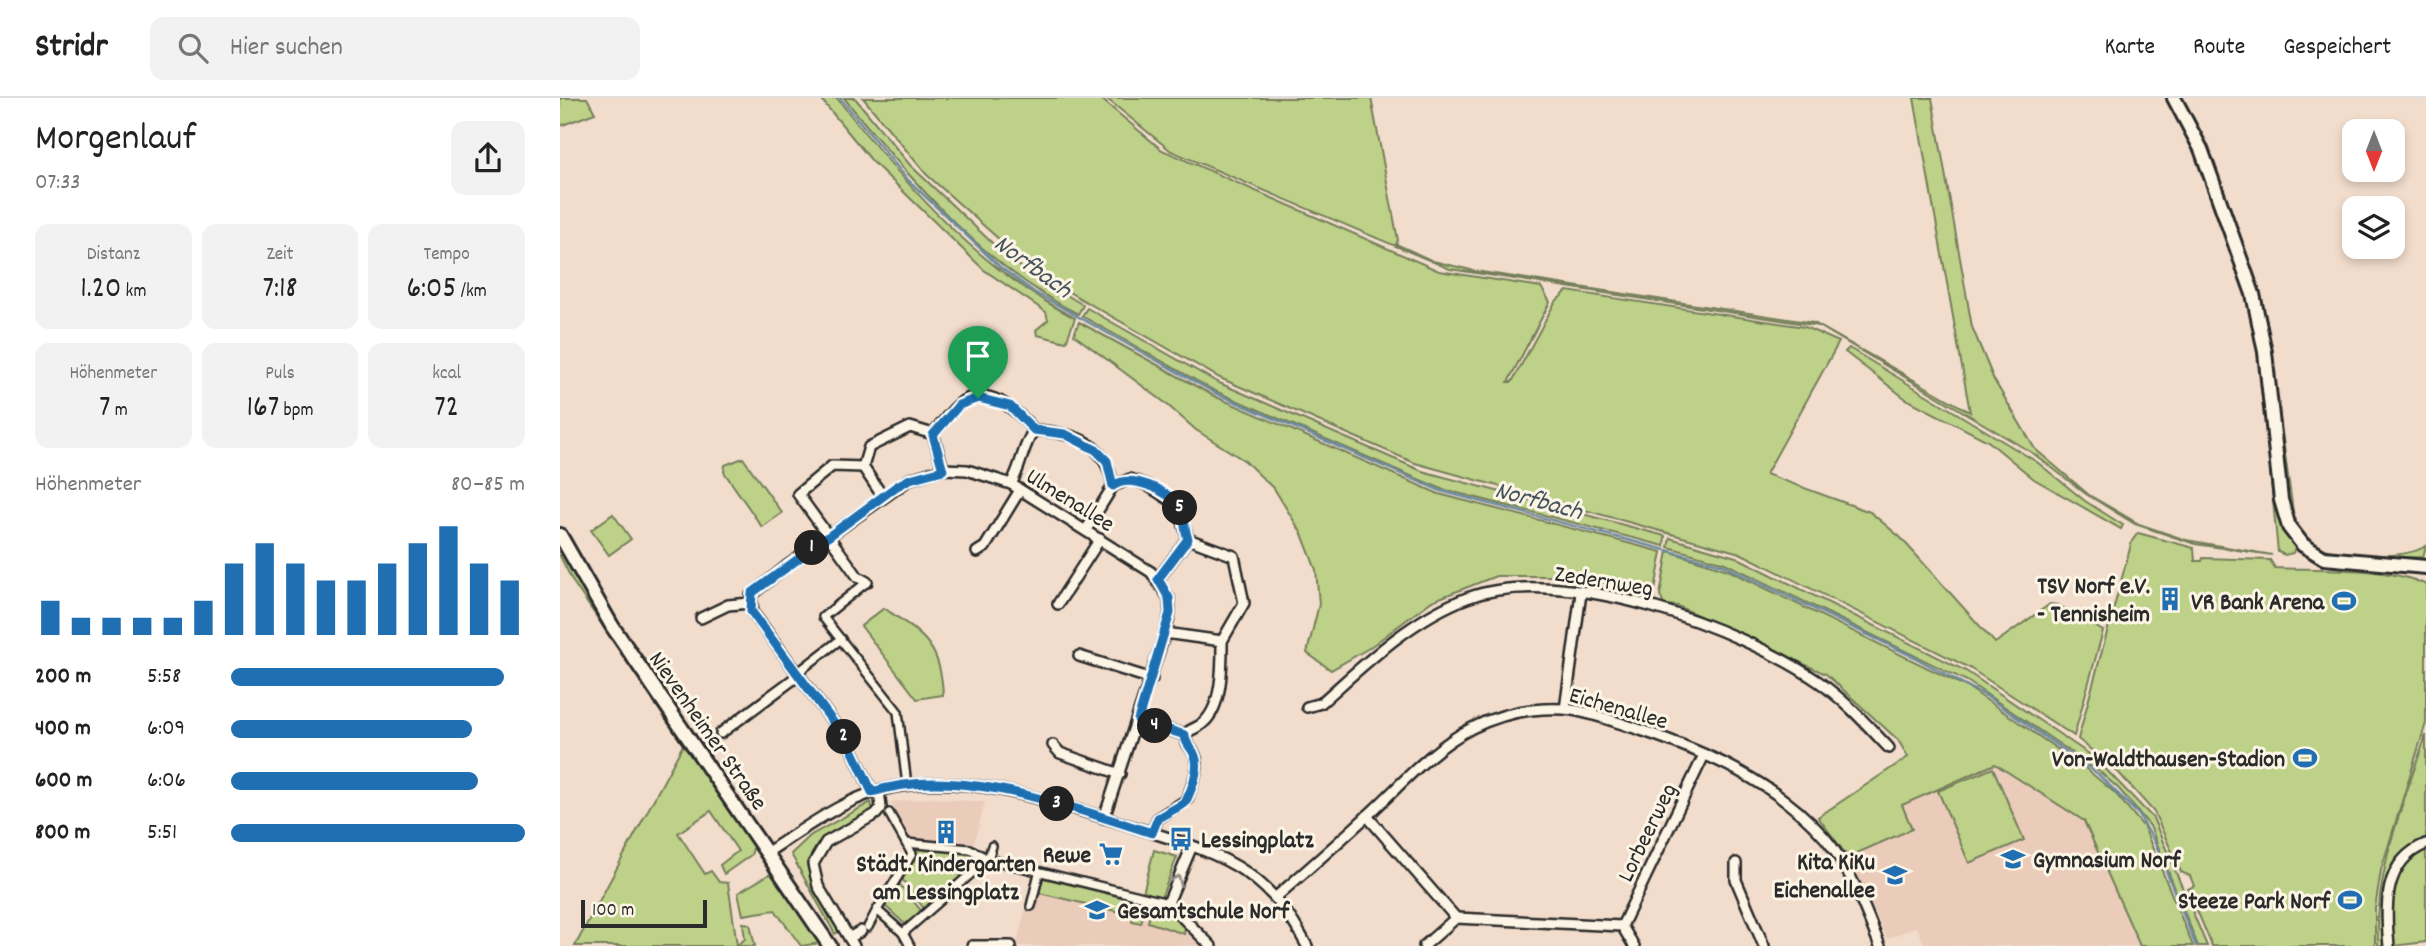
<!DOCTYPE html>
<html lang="de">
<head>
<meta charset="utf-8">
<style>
	:root { --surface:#fff; --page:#f2f2f2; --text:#222; --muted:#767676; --line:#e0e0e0; --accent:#1f6fb2 }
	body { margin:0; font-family:Dekko,sans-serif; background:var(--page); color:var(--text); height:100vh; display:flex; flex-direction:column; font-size:26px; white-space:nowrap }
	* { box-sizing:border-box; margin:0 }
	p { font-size:23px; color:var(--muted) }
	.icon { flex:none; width:38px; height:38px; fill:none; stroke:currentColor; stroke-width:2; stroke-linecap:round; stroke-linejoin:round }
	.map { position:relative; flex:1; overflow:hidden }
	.panel { display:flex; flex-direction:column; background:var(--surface); width:560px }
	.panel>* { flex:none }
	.needle { width:46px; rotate:180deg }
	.tools { position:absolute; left:1782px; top:21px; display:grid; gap:14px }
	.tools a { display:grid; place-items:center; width:63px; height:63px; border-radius:14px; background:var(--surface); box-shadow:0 4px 10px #0003; font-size:35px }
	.scale { position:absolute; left:21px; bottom:18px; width:126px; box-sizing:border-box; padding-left:7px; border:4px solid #2b2b2b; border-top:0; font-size:19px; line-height:24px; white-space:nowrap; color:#2b2b2b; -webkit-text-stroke:5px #fcf5e5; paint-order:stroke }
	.pin { position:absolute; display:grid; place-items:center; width:60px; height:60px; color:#fff; margin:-72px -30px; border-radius:50% 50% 50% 0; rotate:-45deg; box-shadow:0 0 7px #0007 }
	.pin .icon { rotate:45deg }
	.km { position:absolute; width:35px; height:35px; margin:-18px; border-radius:50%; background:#222; color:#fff; font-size:19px; line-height:35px; text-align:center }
	.round { display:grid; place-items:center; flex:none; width:74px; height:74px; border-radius:14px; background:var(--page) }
	.headline { display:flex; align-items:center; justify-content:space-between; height:119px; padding:0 35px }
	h1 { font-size:38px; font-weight:600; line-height:52px }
	.figures { display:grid; grid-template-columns:repeat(3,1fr); gap:10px; height:119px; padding:7px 35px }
	.figures div { display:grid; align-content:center; border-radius:14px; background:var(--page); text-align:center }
	.figures b { font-size:30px; font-weight:600 }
	.figures small { font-size:19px; font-weight:400 }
	.figures p { font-size:19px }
	.chart { height:196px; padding:14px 35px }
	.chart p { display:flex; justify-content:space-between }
	.chart svg { width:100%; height:126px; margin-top:7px; stroke:var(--accent); stroke-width:6 }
	ul { padding:0 35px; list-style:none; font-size:23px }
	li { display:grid; grid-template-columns:112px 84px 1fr; align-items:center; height:52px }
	li i { height:18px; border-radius:9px; background:var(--accent) }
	header { display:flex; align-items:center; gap:42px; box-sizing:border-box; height:98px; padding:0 35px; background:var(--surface); border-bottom:2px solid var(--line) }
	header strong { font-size:33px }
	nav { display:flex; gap:38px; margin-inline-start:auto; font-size:24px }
	.search { width:490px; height:63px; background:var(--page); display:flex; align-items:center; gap:18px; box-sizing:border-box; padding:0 24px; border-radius:14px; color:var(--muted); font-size:26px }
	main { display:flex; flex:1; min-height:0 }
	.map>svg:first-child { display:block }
	.built { fill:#ebccbb }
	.green { fill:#bdd288; stroke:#747e5a; stroke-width:2 }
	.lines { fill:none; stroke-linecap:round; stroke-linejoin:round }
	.stream { stroke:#6c8ca4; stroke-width:2.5 }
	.pedestrian-casing { stroke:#2b2b2b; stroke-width:12 }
	.minor-casing { stroke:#2b2b2b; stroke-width:14 }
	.tertiary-casing { stroke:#2b2b2b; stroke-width:18 }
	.secondary-casing { stroke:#2b2b2b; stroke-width:18 }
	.pedestrian { stroke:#fcf5e5; stroke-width:7 }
	.minor { stroke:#fcf5e5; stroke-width:9 }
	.tertiary { stroke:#fcf5e5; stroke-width:12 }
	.secondary { stroke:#fcf5e5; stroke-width:12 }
	.oneway { stroke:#949088 }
	.route-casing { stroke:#fff; stroke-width:14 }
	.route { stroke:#1f6fb2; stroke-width:9 }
	.labels { text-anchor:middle; stroke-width:6; stroke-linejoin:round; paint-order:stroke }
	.street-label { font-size:24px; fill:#2b2b2b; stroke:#fcf5e5 }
	.poi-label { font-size:24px; font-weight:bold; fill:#2b2b2b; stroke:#fcf5e5; text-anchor:end }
	.water-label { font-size:26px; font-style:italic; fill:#46545e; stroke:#fcf5e5 }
</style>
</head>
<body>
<header>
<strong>Stridr</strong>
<div class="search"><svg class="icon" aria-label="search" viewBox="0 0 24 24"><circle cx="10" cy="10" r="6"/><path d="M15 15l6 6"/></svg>Hier suchen</div>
<nav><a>Karte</a><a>Route</a><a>Gespeichert</a></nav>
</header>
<main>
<section class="panel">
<div class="headline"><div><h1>Morgenlauf</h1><p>07:33</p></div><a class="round"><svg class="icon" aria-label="share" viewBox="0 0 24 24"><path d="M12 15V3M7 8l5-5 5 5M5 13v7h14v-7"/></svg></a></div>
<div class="figures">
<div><p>Distanz</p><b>1.20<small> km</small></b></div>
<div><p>Zeit</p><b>7:18</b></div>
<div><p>Tempo</p><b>6:05<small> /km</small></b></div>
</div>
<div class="figures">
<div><p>Höhenmeter</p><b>7<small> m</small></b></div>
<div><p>Puls</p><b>167<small> bpm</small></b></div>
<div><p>kcal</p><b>72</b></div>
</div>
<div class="chart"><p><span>Höhenmeter</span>80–85 m</p>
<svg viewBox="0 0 160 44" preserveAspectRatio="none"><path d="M5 44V32M15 44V38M25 44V38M35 44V38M45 44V38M55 44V32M65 44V19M75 44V12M85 44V19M95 44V25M105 44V25M115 44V19M125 44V12M135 44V6M145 44V19M155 44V25"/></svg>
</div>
<ul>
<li><b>200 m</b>5:58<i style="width:93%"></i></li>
<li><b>400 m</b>6:09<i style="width:82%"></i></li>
<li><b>600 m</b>6:06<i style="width:84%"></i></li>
<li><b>800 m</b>5:51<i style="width:100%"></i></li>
</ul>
</section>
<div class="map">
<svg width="1866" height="848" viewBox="0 0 1866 848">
	<rect width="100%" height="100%" fill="#f2ddcc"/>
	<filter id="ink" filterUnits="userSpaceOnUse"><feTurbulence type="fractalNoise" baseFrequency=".0143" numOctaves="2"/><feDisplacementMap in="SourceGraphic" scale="14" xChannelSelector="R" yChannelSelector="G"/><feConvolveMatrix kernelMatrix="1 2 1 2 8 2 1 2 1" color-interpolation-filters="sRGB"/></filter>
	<g filter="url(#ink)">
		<!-- built -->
		<g class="built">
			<polygon points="1435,666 1524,723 1580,848 1365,848 1356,829 1327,841 1288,759 1352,731 1342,707"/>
			<polygon points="373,700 425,704 415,743 411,746 349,740 331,704"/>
			<polygon points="474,777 608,811 645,848 456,848"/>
		</g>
		<!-- green -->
		<g class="green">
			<polygon points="0,0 27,0 35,15 0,28"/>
			<path d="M 260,0 L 277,0 C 343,84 418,171 515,220 L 506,244 L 477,237 L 476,232 L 488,222 L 486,214 L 424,172 L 312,63 Z"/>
			<path d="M 284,0 L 295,0 L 350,67 L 450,162 L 523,207 L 518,216 C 426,170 348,79 284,0 Z"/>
			<polygon points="303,0 540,0 602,52 879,173 981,189 990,204 948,284 952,284 995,204 1007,193 1245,229 1279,244 1206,376 1310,414 1340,439 1435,545 1490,506 1498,507 1543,533 1514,638 1408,569 1180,455 855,365 660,280 479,177 366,76"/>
			<polygon points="546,0 811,0 838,142 836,146 873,163 915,173 1254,225 1410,314 1354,0 1372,0 1412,229 1434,282 1475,351 1529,397 1579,426 1626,442 1712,457 1635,446 1575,426 1526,396 1474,356 1259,228 890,171 611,53"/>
			<path d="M 1667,106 L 1706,219 L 1734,421 C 1741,433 1750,446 1764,451 C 1788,460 1845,461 1866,448 L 1863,459 L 1823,460 L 1763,454 L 1741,439 L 1729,418 L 1711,272 Z"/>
			<polygon points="527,210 657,284 862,373 1105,438 1104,448 882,391 851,378 655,293 522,218"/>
			<polygon points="519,224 654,298 879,396 1102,454 1093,503 1084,492 1004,478 936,478 872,503 809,550 771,572 747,555 759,506 756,472 742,436 715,392 685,363 636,332 604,304 514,237"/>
			<polygon points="1289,250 1477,364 1525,403 1563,427 1561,431 1474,381 1428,343 1346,301 1285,254"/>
			<polygon points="1707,342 1710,342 1736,448 1733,455 1725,457 1718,454"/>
			<polygon points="183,360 222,415 202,429 164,374 165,367"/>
			<polygon points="53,416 71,441 49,457 31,432"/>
			<path d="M 1578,435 L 1634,450 L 1635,463 L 1642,463 L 1643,460 L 1710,462 L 1715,470 C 1753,472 1831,468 1866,487 L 1866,625 L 1821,772 L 1815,811 L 1815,848 L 1652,848 L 1628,791 L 1634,788 L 1630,778 L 1621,774 L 1594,714 L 1559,675 L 1518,641 L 1572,443 Z"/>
			<polygon points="1110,440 1176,459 1406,573 1535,660 1593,720 1647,848 1638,848 1590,728 1559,691 1540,674 1407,583 1165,465 1108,449"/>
			<polygon points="0,447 40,517 194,747 191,757 164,776 160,767 178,753 151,713 118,735 145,776 151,773 159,784 168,785 177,847 185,841 183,825 190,826 195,848 15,848 123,647 13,484 0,458"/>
			<polygon points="1108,453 1168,472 1409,590 1525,670 1555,695 1584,729 1633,848 1580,848 1524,723 1435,666 1342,707 1352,731 1288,759 1258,719 1348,659 1338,642 1266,576 1118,508 1104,507 1100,497"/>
			<path d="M 324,510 C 363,537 381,546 383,597 L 357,601 L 301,528 Z"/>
			<path d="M 1866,637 L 1866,739 C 1821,762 1826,804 1826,848 L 1818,848 C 1814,774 1843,706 1866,637 Z"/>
			<polygon points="1433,670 1464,742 1409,765 1378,693"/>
			<path d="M 311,704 L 313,714 C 238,754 235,759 279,833 L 275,836 L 231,756 L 251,737 Z"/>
			<polygon points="354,749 416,754 423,760 365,812 343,782 342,777 358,752"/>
			<path d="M 1866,751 L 1866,844 L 1833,848 C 1830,811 1827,769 1866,751 Z"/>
			<polygon points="594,752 617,759 601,800 583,795"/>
			<polygon points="213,774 261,845 241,848 215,812 183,817 178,795"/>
			<polygon points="483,780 586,805 581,825 572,823 573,817 479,795"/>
			<polygon points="338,784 362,814 347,828 323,806"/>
			<polygon points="593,806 608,811 625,828 624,836 588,824"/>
		</g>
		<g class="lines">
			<!-- stream -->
			<polyline class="stream" points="280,0 349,83 440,169 474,194 655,295 881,393 1163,467 1352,558 1426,598 1538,676 1579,717 1595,745 1636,848"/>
			<!-- pedestrian casing -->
			<g class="pedestrian-casing">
				<g id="pedestrian">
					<polyline points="307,484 263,519 338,614 347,687"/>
					<polyline points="237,575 281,541"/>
					<polyline points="329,715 346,745"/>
					<polygon points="346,745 410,751 428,761 343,835 317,812 352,756"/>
					<polyline points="432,748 428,761 608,805"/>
					<polyline points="471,808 479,775"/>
					<polyline points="308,829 317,812"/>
					<polyline points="343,835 350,848"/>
				</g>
			</g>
			<!-- minor casing -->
			<g class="minor-casing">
				<g id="minor">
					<polyline points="303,369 272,368 238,396 298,479 307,484"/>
					<path d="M 383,371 L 373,336 C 382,326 391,311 403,303 C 429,287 458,314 474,332"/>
					<path d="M 451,386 C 462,367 462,349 474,332 C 515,335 546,344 553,388"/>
					<polyline points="323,399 303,369 309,349 350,329 373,336"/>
					<polyline points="526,432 553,388 570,381 587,387 618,407 628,441"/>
					<polyline points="417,454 425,449 460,392"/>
					<polyline points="598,481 628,441 674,458 684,505 662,543"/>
					<polyline points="498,506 540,441"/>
					<polyline points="141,520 168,507 190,505"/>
					<path d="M 605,535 L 662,543 C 662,566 663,608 643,625 C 637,631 630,630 625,637"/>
					<polyline points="519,558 592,581"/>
					<path d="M 747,609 L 761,605 C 805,566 851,521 907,500 C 1003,464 1179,529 1259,584 C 1286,603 1307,627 1329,650"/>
					<polyline points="1005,611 1021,495"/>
					<path d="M 578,622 L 625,637 C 625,647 631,648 635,657 C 641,670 631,689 627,702 L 598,720 L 592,735"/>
					<polyline points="161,635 239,577"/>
					<polyline points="493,647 500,655 560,676"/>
					<polyline points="312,694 290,647 193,515 191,497 227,468 350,381 383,371 407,372 451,386 591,474 609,500 610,515 605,535 544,720"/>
					<polyline points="807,718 896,820"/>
					<polyline points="632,748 608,805 651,848"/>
					<path d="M 208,754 C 245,730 290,696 335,689 C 416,675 498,706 574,729 C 612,741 654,752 687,775 C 715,795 731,818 747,848"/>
					<polyline points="1176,765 1176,782 1204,848"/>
					<path d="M 716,799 C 747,772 777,746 807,718 C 840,688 872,650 912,630 C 942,615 971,609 1004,611 C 1028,613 1052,623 1075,630 C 1146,654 1215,683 1265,740 C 1291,770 1305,812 1320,848"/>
					<polyline points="1062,828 1144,657"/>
					<polyline points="289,840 301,833"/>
					<polyline points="294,848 258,788 253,766 266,744 316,716 321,710 319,692"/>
					<polyline points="412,848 451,848"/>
					<polyline points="864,848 896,820 1062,828 1074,848"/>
					<path d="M 1829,848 C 1825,809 1823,763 1866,746"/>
				</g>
			</g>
			<!-- tertiary casing -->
			<g class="tertiary-casing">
				<polyline id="tertiary" points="1614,0 1641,51 1693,196 1705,254 1721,402 1729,429 1743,447 1764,460 1866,469"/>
			</g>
			<!-- secondary casing -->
			<g class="secondary-casing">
				<polyline id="secondary" points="0,437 52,528 270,848"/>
			</g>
			<!-- pedestrian -->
			<use href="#pedestrian" class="pedestrian"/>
			<!-- minor -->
			<use href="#minor" class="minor"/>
			<!-- tertiary -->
			<use href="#tertiary" class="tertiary"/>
			<!-- secondary -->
			<use href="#secondary" class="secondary"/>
		</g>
		<!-- one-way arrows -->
		<defs><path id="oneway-chevron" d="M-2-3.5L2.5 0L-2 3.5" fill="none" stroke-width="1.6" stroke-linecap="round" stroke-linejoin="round" transform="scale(1.75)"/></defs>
		<use class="oneway" href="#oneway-chevron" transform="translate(617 782) rotate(-66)"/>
	</g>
	<g class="lines" filter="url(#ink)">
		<!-- route casing -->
		<g class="route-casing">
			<path id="route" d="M 418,300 L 450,308 L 474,332 L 505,336 L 536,352 L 547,363 L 553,388 C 570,375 608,392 620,409 C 625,418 624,431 628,441 L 598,481 L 609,500 L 610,515 L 578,622 L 625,637 C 625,647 632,649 635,658 C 640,671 631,693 625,705 L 598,720 L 592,735 C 509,709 399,666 312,694 L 290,647 L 191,513 L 192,495 L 337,388 L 350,381 L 383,372 L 373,337 L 399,307 Z"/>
		</g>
		<!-- route -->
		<use href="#route" class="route"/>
	</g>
	<!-- icons -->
	<defs>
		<g id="building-bare" transform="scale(1.89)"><path d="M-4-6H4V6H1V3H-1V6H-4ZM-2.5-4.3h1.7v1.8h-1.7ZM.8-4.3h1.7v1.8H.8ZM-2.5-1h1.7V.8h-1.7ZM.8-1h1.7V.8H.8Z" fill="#1f6fb2" stroke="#fcf5e5" stroke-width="2.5" paint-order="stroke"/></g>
		<g id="stadium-bare" transform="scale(1.89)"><path d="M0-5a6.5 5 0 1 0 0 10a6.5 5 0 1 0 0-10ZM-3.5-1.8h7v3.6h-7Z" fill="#1f6fb2" stroke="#fcf5e5" stroke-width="2.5" paint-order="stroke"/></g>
		<g id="bus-bare" transform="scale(1.89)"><path d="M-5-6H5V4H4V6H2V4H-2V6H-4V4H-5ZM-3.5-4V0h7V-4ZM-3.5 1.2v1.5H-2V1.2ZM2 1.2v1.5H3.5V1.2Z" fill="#1f6fb2" stroke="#fcf5e5" stroke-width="2.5" paint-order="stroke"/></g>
		<g id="supermarket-bare" transform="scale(1.89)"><path d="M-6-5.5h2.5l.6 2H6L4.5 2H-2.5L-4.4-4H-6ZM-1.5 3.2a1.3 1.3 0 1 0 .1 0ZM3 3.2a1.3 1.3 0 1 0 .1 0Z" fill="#1f6fb2" stroke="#fcf5e5" stroke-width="2.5" paint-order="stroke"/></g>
		<g id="school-bare" transform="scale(1.89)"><path d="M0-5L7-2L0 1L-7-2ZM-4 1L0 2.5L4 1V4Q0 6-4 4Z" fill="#1f6fb2" stroke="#fcf5e5" stroke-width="2.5" paint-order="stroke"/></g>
	</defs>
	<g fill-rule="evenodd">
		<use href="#building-bare" x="1610" y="501"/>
		<use href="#stadium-bare" x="1784" y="503"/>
		<use href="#stadium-bare" x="1745" y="660"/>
		<use href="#building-bare" x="386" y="734"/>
		<use href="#bus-bare" x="621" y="741"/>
		<use href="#supermarket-bare" x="551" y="756"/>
		<use href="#school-bare" x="1453" y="761"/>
		<use href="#school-bare" x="1335" y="777"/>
		<use href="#stadium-bare" x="1790" y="802"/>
		<use href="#school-bare" x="537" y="812"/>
	</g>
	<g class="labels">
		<!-- street labels -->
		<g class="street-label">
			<text transform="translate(511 401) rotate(32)" y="8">Ulmenallee</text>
			<text transform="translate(1044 482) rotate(9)" y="8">Zedernweg</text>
			<text transform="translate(1059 609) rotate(16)" y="8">Eichenallee</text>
			<text transform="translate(149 632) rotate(55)" y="8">Nievenheimer Straße</text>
			<text transform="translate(1086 734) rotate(-64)" y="8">Lorbeerweg</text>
		</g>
		<!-- poi labels -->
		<g class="poi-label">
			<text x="1590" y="495">TSV Norf e.V.<tspan x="1590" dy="28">- Tennisheim</tspan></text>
			<text x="1764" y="511">VR Bank Arena</text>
			<text x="1725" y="668">Von-Waldthausen-Stadion</text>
			<text x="641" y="749" text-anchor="start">Lessingplatz</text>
			<text x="531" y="764">Rewe</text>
			<text x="1473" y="769" text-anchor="start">Gymnasium Norf</text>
			<text x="1315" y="771">Kita KiKu<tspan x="1315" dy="28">Eichenallee</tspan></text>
			<text x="386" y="773" text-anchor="middle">Städt. Kindergarten<tspan x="386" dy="28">am Lessingplatz</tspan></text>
			<text x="1770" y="810">Steeze Park Norf</text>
			<text x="557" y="820" text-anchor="start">Gesamtschule Norf</text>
		</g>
		<!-- water labels -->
		<g class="water-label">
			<text transform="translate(474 167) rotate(36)" y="9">Norfbach</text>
			<text transform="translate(979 401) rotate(15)" y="9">Norfbach</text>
		</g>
	</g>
</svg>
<div class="tools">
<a><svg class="needle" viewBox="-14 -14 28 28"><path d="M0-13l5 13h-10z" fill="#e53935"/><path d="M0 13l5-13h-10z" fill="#767676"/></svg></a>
<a><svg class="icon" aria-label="layers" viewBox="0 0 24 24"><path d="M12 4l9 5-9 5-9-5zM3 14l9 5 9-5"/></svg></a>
</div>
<div class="scale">100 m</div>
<div class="pin" style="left:418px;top:300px;background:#1e9e55"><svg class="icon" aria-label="arrive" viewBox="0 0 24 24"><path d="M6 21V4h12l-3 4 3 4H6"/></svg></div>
<b class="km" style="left:252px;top:450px">1</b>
<b class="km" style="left:284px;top:639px">2</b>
<b class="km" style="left:497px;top:706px">3</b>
<b class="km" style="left:595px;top:628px">4</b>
<b class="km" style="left:620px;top:410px">5</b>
</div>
</main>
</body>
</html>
